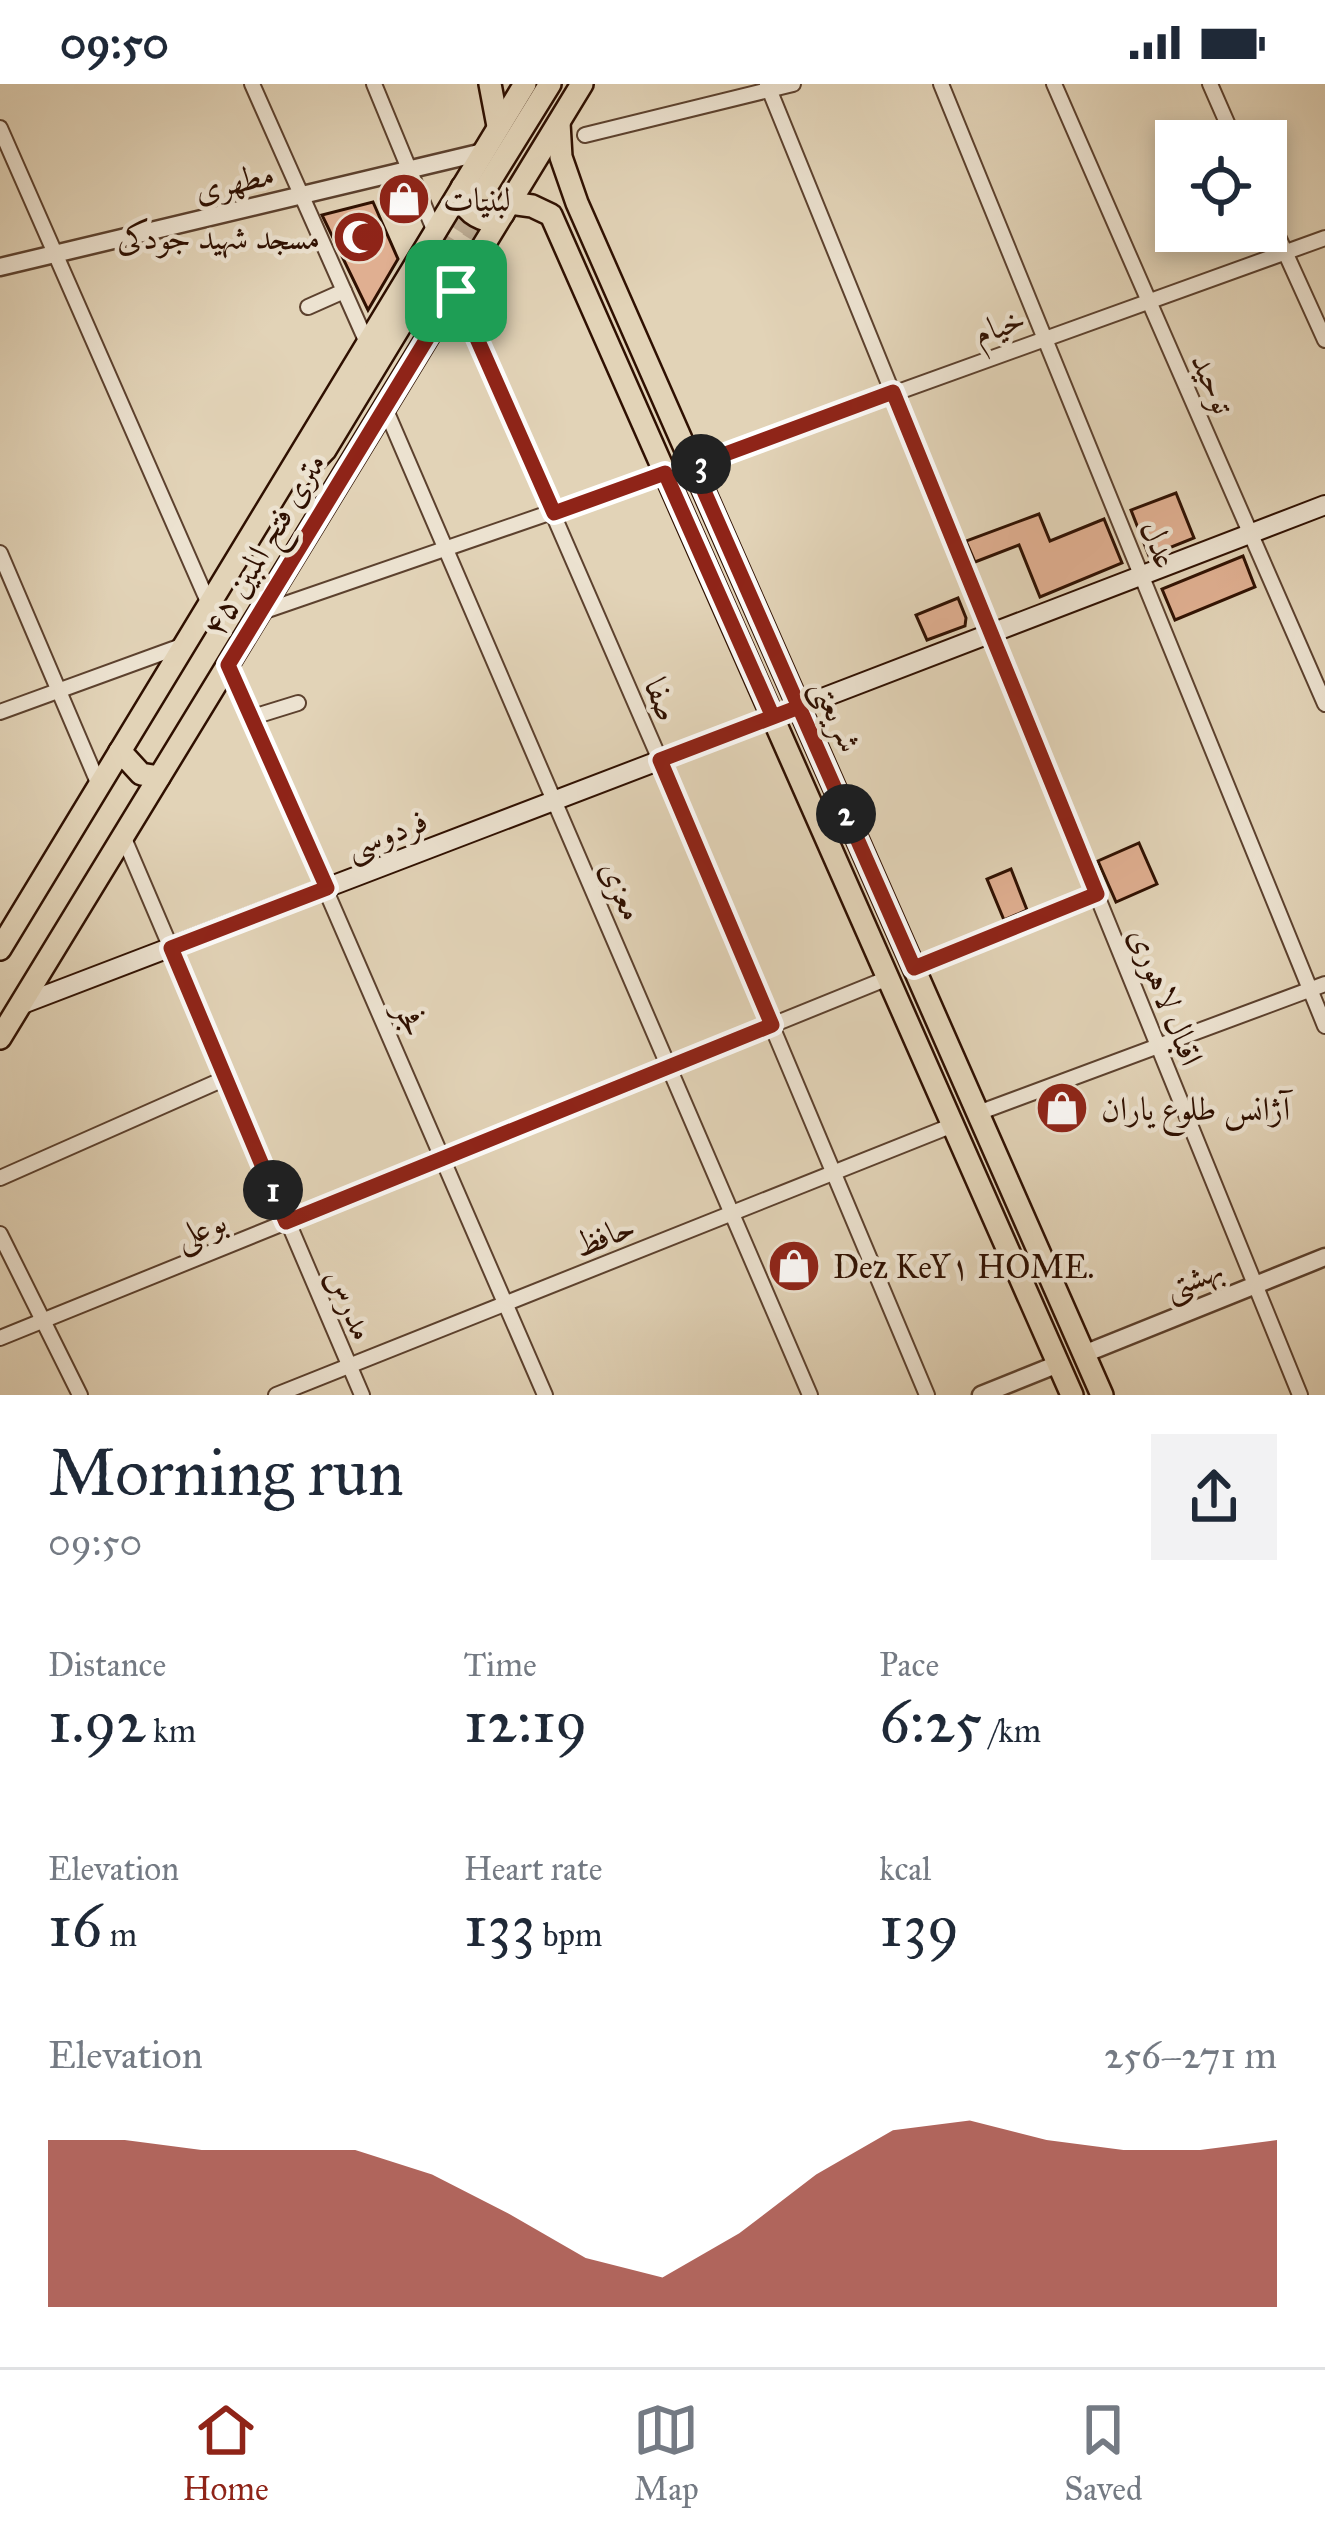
<!DOCTYPE html>
<html lang="en">
<head>
<meta charset="utf-8">
<style>
	:root { --surface:#fff; --page:#f2f2f3; --text:#1f2937; --muted:#747a83; --line:#e0e1e3; --accent:#8f2418 }
	body { margin:0; font-family:"IM FELL Great Primer",Amiri,serif; background:var(--page); color:var(--text); height:100vh; display:flex; flex-direction:column; font-size:45px; white-space:nowrap }
	* { box-sizing:border-box; margin:0 }
	p { font-size:39px; color:var(--muted) }
	.icon { flex:none; width:66px; height:66px; fill:none; stroke:currentColor; stroke-width:2; stroke-linecap:round; stroke-linejoin:round }
	.map { position:relative; height:1311px; overflow:hidden }
	.panel { display:flex; flex-direction:column; background:var(--surface); flex:1 }
	.panel>* { flex:none }
	.controls { position:absolute; left:1155px; top:36px; display:grid; gap:24px }
	.controls a { display:grid; place-items:center; width:132px; height:132px; border-radius:0px; background:var(--surface); box-shadow:0 6px 18px #0003; font-size:60px }
	.pin { position:absolute; display:grid; place-items:center; width:102px; height:102px; color:#fff; margin:-51px; border-radius:24px; box-shadow:0 6px 18px #0006 }
	.km { position:absolute; width:60px; height:60px; margin:-30px; border-radius:50%; background:#222; color:#fff; font-size:33px; line-height:60px; text-align:center }
	.round { display:grid; place-items:center; flex:none; width:126px; height:126px; border-radius:0px; background:var(--page) }
	.overview { display:flex; align-items:center; justify-content:space-between; height:204px; padding:0 48px }
	h1 { font-size:66px; font-weight:600; line-height:90px }
	.figures { display:grid; grid-template-columns:repeat(3,1fr); gap:18px; height:204px; padding:12px 48px }
	.figures div { display:grid; align-content:center }
	.figures b { font-size:60px; font-weight:600 }
	.figures small { font-size:33px; font-weight:400 }
	.figures p { font-size:33px }
	.chart { height:336px; padding:24px 48px }
	.chart p { display:flex; justify-content:space-between }
	.chart svg { width:100%; height:216px; margin-top:12px; fill:var(--accent); opacity:.7 }
	.status { display:flex; justify-content:space-between; align-items:center; height:84px; padding:0 60px; background:var(--surface); direction:ltr }
	.status svg { height:33px; fill:currentColor }
	.dock { display:flex; justify-content:space-around; align-items:center; height:168px; border-top:3px solid var(--line); background:var(--surface); font-size:33px; color:var(--muted) }
	.dock a { display:grid; justify-items:center; gap:6px }
	.dock .active { color:var(--accent) }
	.map>svg:first-child { display:block }
	.building { fill:#e0af91; stroke:#2f1001; stroke-width:3 }
	.lines { fill:none; stroke-linecap:round; stroke-linejoin:round }
	.primary-tunnel { stroke:#beac93; stroke-width:21; stroke-dasharray:21 10; stroke-linecap:butt }
	.minor-casing { stroke:#5c412e; stroke-width:18 }
	.tertiary-casing { stroke:#5c412e; stroke-width:21 }
	.secondary-casing { stroke:#2f1001; stroke-width:22 }
	.primary-casing { stroke:#2f1001; stroke-width:26 }
	.minor { stroke:#ece2d0; stroke-width:14 }
	.tertiary { stroke:#ece2d0; stroke-width:16 }
	.secondary { stroke:#ece2d0; stroke-width:18 }
	.primary { stroke:#e2d3b7; stroke-width:21 }
	.route-casing { stroke:#fff; stroke-width:24 }
	.route { stroke:#8f2418; stroke-width:15 }
	.labels { text-anchor:middle; stroke-width:9; stroke-linejoin:round; paint-order:stroke }
	.street-label { font-size:33px; fill:#2f1001; stroke:#ece2d0 }
	.poi-label { font-size:33px; fill:#2f1001; stroke:#ece2d0; text-anchor:start }
</style>
</head>
<body>
<div class="status"><b>09:50</b><svg viewBox="0 0 49 12"><path d="M0 12V9h3v3zM5 12V6h3v6zM10 12V3h3v9zM15 12V0h3v12zM26 1h20v11H26zM47 4h2v5h-2z"/></svg></div>
<div class="map">
<svg width="1325" height="1311" viewBox="0 0 1325 1311">
	<rect width="100%" height="100%" fill="#e2d3b7"/>
	<filter id="stains"><feTurbulence type="fractalNoise" baseFrequency=".00167" numOctaves="4"/><feColorMatrix values="0 0 0 0 .2 0 0 0 0 .09 0 0 0 0 .02 0 0 0 .5 -.17"/></filter>
	<radialGradient id="worn" r=".72"><stop offset=".6" stop-color="#630" stop-opacity="0"/><stop offset="1" stop-color="#630" stop-opacity=".3"/></radialGradient>
	<!-- building -->
	<g class="building">
		<polygon points="373,118 398,175 368,226 322,131"/>
		<polygon points="1176,409 1194,454 1149,472 1131,426"/>
		<polygon points="1039,430 1050,457 1104,435 1122,479 1040,513 1019,461 975,478 966,457"/>
		<polygon points="1243,472 1255,503 1175,536 1162,505"/>
		<polygon points="958,514 966,534 965,542 927,556 916,531"/>
		<polygon points="1139,759 1157,800 1116,818 1098,777"/>
		<polygon points="1011,785 1027,826 1004,836 987,795"/>
	</g>
	<g class="lines">
		<!-- primary-tunnel -->
		<g class="primary-tunnel">
			<polyline points="442,173 485,105"/>
			<polyline points="455,182 498,113"/>
		</g>
		<!-- minor casing -->
		<g class="minor-casing">
			<g id="minor">
				<polyline points="252,0 368,261"/>
				<polyline points="374,0 435,148"/>
				<polyline points="767,0 1300,1311"/>
				<polyline points="941,0 1325,942"/>
				<polyline points="1054,0 1325,620"/>
				<polyline points="1210,0 1235,57"/>
				<polyline points="0,44 209,520"/>
				<polyline points="585,51 793,0"/>
				<polyline points="1266,126 1325,256"/>
				<polyline points="456,207 660,676 927,1311"/>
				<polyline points="308,223 344,207"/>
				<polyline points="385,324 810,1311"/>
				<polyline points="693,382 1325,154"/>
				<polyline points="0,469 99,701"/>
				<polyline points="262,528 665,389"/>
				<polyline points="228,581 545,1311"/>
				<polyline points="0,628 184,561"/>
				<polyline points="253,633 298,619"/>
				<polyline points="123,752 362,1311"/>
				<polyline points="914,884 1097,810"/>
				<polyline points="978,1029 1325,900"/>
				<polyline points="0,1094 226,994"/>
				<polyline points="0,1150 80,1311"/>
				<polyline points="0,1254 888,894"/>
				<polyline points="276,1311 953,1041"/>
			</g>
		</g>
		<!-- tertiary casing -->
		<g class="tertiary-casing">
			<g id="tertiary">
				<polyline points="0,183 483,68"/>
				<polyline points="1084,1270 1325,1173"/>
				<polyline points="981,1311 1058,1280"/>
			</g>
		</g>
		<!-- secondary casing -->
		<g class="secondary-casing">
			<g id="secondary">
				<polyline points="799,623 1325,421"/>
				<polyline points="20,921 773,633"/>
			</g>
		</g>
		<!-- primary casing -->
		<g class="primary-casing">
			<g id="primary">
				<polyline points="490,0 498,42"/>
				<polyline points="559,39 561,73 577,119 1102,1311"/>
				<path d="M 462,103 C 459,121 471,132 489,137 L 503,130"/>
				<polyline points="485,105 550,0"/>
				<polyline points="510,119 532,122 551,131 1072,1311"/>
				<polyline points="299,393 325,366 442,173"/>
				<polyline points="120,667 141,690 159,693"/>
				<polyline points="0,865 525,0"/>
				<polyline points="0,954 582,0"/>
			</g>
		</g>
		<!-- minor -->
		<use href="#minor" class="minor"/>
		<!-- tertiary -->
		<use href="#tertiary" class="tertiary"/>
		<!-- secondary -->
		<use href="#secondary" class="secondary"/>
		<!-- primary -->
		<use href="#primary" class="primary"/>
	</g>
	<g class="lines">
		<!-- route casing -->
		<g class="route-casing">
			<polyline id="route" points="456,207 228,581 327,804 171,864 286,1138 772,941 660,676 799,623 914,884 1097,810 893,308 693,382 799,623 773,633 665,389 554,429 456,207"/>
		</g>
		<!-- route -->
		<use href="#route" class="route"/>
	</g>
	<!-- icons -->
	<defs>
		<g id="shop-disc" transform="scale(2.7)"><circle r="9.5" fill="#8f2418" stroke="#ece2d0"/><path d="M-5-2.5h2.3a2.7 3.5 0 0 1 5.4 0H5L5.5 6h-11ZM-1.5-2.5h3a1.5 2.3 0 0 0-3 0Z" fill="#fff"/></g>
		<g id="mosque-disc" transform="scale(2.7)"><circle r="9.5" fill="#8f2418" stroke="#ece2d0"/><path d="M3.5-4.9A6 6 0 1 0 3.5 4.9A5 5 0 1 1 3.5-4.9Z" fill="#fff"/></g>
	</defs>
	<g fill-rule="evenodd">
		<use href="#shop-disc" x="404" y="115"/>
		<use href="#mosque-disc" x="359" y="153"/>
		<use href="#shop-disc" x="1062" y="1024"/>
		<use href="#shop-disc" x="794" y="1182"/>
	</g>
	<g class="labels">
		<!-- street labels -->
		<g class="street-label">
			<text transform="translate(234 97) rotate(-13)" y="12">مطهری</text>
			<text transform="translate(999 241) rotate(-20)" y="12">خیام</text>
			<text transform="translate(1214 299) rotate(66)" y="12">توحید</text>
			<text transform="translate(263 460) rotate(-59)" y="12">۴۵ متری فتح المبین</text>
			<text transform="translate(1160 460) rotate(68)" y="12">عدل</text>
			<text transform="translate(663 615) rotate(67)" y="12">صفا</text>
			<text transform="translate(838 631) rotate(66)" y="12">شریعتی</text>
			<text transform="translate(386 749) rotate(-21)" y="12">فردوسی</text>
			<text transform="translate(623 806) rotate(67)" y="12">معزی</text>
			<text transform="translate(1167 912) rotate(68)" y="12">اقبال لاهوری</text>
			<text transform="translate(412 935) rotate(67)" y="12">فجر</text>
			<text transform="translate(200 1144) rotate(-22)" y="12">بوعلی</text>
			<text transform="translate(604 1151) rotate(-22)" y="12">حافظ</text>
			<text transform="translate(1193 1193) rotate(-22)" y="12">بهشتی</text>
			<text transform="translate(351 1220) rotate(67)" y="12">مدرس</text>
		</g>
		<!-- poi labels -->
		<g class="poi-label">
			<text x="443" y="127">لبنیات</text>
			<text x="320" y="165" text-anchor="end">مسجد شهید جودکی</text>
			<text x="1101" y="1036">آژانس طلوع یاران</text>
			<text x="833" y="1194">Dez KeY۱ HOME.</text>
		</g>
	</g>
	<rect width="100%" height="100%" filter="url(#stains)"/>
	<rect width="100%" height="100%" fill="url(#worn)"/>
</svg>
<div class="controls">
<a><svg class="icon" aria-label="locate" viewBox="0 0 24 24"><circle cx="12" cy="12" r="6"/><path d="M12 2v4M12 18v4M2 12h4M18 12h4"/></svg></a>
</div>
<div class="pin" style="left:456px;top:207px;background:#1e9e55"><svg class="icon" aria-label="arrive" viewBox="0 0 24 24"><path d="M6 21V4h12l-3 4 3 4H6"/></svg></div>
<b class="km" style="left:273px;top:1106px">1</b>
<b class="km" style="left:846px;top:730px">2</b>
<b class="km" style="left:701px;top:380px">3</b>
</div>
<section class="panel">
<div class="overview"><div><h1>Morning run</h1><p>09:50</p></div><a class="round"><svg class="icon" aria-label="share" viewBox="0 0 24 24"><path d="M12 15V3M7 8l5-5 5 5M5 13v7h14v-7"/></svg></a></div>
<div class="figures">
<div><p>Distance</p><b>1.92<small> km</small></b></div>
<div><p>Time</p><b>12:19</b></div>
<div><p>Pace</p><b>6:25<small> /km</small></b></div>
</div>
<div class="figures">
<div><p>Elevation</p><b>16<small> m</small></b></div>
<div><p>Heart rate</p><b>133<small> bpm</small></b></div>
<div><p>kcal</p><b>139</b></div>
</div>
<div class="chart"><p><span>Elevation</span>256–271 m</p>
<svg viewBox="0 0 160 44" preserveAspectRatio="none"><path d="M0 44V10L10 10L20 12L30 12L40 12L50 17L60 25L70 34L80 38L90 29L100 17L110 8L120 6L130 10L140 12L150 12L160 10V44z"/></svg>
</div>
</section>
<nav class="dock">
<a class="active"><svg class="icon" aria-label="home" viewBox="0 0 24 24"><path d="M3 11l9-7 9 7M6 9v11h12V9"/></svg>Home</a>
<a><svg class="icon" aria-label="map" viewBox="0 0 24 24"><path d="M3 6l6-2 6 2 6-2v14l-6 2-6-2-6 2zM9 4v14M15 6v14"/></svg>Map</a>
<a><svg class="icon" aria-label="saved" viewBox="0 0 24 24"><path d="M7 4h10v16l-5-4-5 4z"/></svg>Saved</a>
</nav>
</body>
</html>
